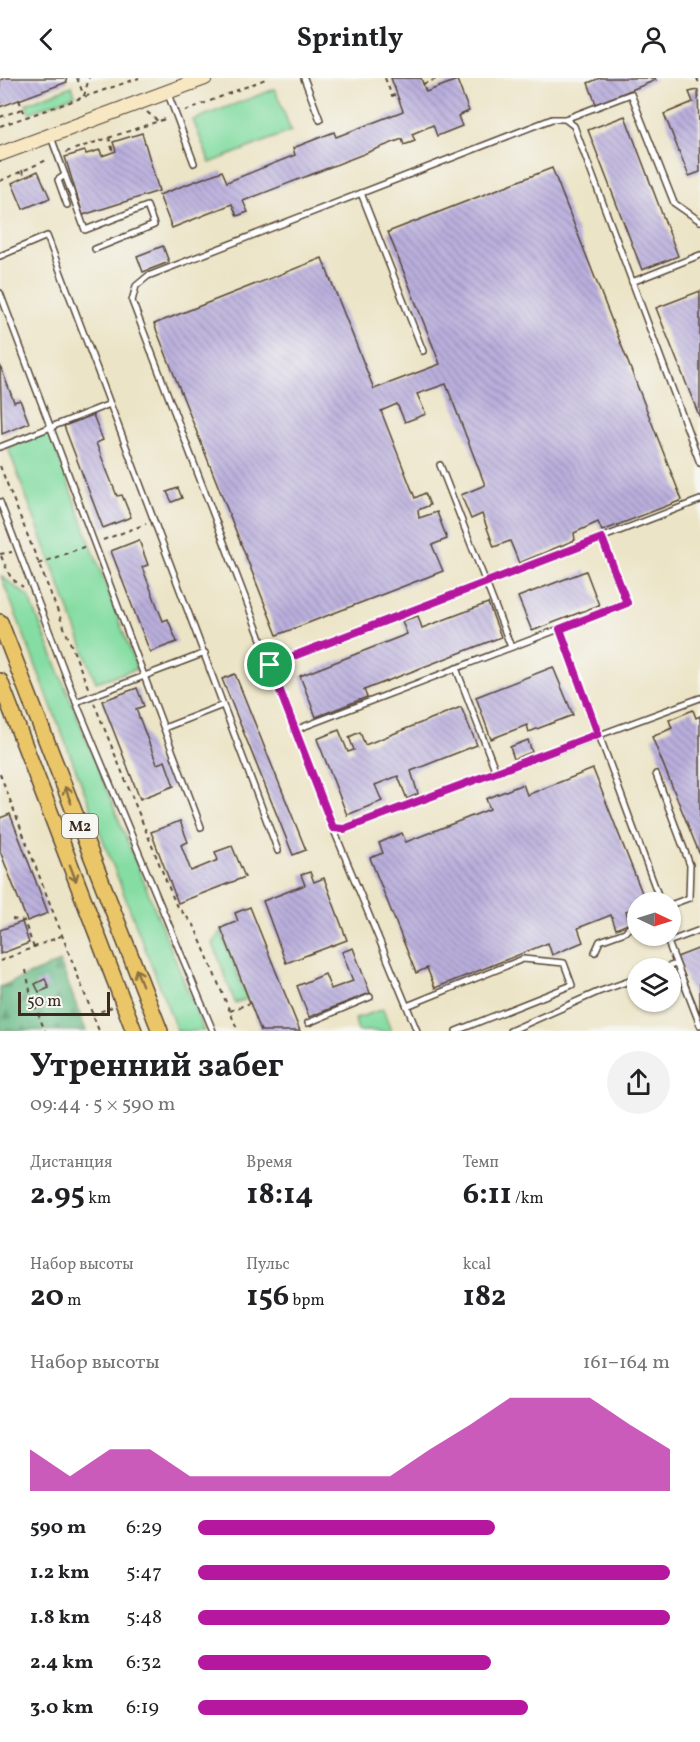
<!DOCTYPE html>
<html lang="ru">
<head>
<meta charset="utf-8">
<style>
	:root { --surface:#fff; --page:#f2f2f2; --text:#202124; --muted:#757577; --accent:#b5179e }
	body { margin:0; font-family:Vollkorn,serif; background:var(--page); color:var(--text); height:100vh; display:flex; flex-direction:column; font-size:22px; white-space:nowrap }
	* { box-sizing:border-box; margin:0 }
	p { font-size:20px; color:var(--muted) }
	.icon { flex:none; width:33px; height:33px; fill:none; stroke:currentColor; stroke-width:2; stroke-linecap:round; stroke-linejoin:round }
	.map { position:relative; height:953px; overflow:hidden }
	.details { display:flex; flex-direction:column; background:var(--surface); flex:1 }
	.details>* { flex:none }
	.needle { width:39px; rotate:94deg }
	.tools { position:absolute; left:627px; top:814px; display:grid; gap:12px }
	.tools a { display:grid; place-items:center; width:54px; height:54px; border-radius:50%; background:var(--surface); box-shadow:0 2px 4px #0004; font-size:30px }
	.scale { position:absolute; left:18px; bottom:15px; width:92px; box-sizing:border-box; padding-left:6px; border:3px solid #3b2a1e; border-top:0; font-size:16px; line-height:21px; white-space:nowrap; color:#3b2a1e; -webkit-text-stroke:4px #f6f6f2; paint-order:stroke }
	.pin { position:absolute; display:grid; place-items:center; width:51px; height:51px; color:#fff; margin:-26px; border:3px solid #fff; border-radius:50%; box-shadow:0 2px 6px #0007 }
	.round { display:grid; place-items:center; flex:none; width:63px; height:63px; border-radius:32px; background:var(--page) }
	.summary { display:flex; align-items:center; justify-content:space-between; height:102px; padding:0 30px }
	h1 { font-size:33px; font-weight:700; line-height:45px }
	.stats { display:grid; grid-template-columns:repeat(3,1fr); gap:9px; height:102px; padding:6px 30px }
	.stats div { display:grid; align-content:center }
	.stats b { font-size:30px; font-weight:700 }
	.stats small { font-size:16px; font-weight:400 }
	.stats p { font-size:16px }
	.chart { height:168px; padding:12px 30px }
	.chart p { display:flex; justify-content:space-between }
	.chart svg { width:100%; height:108px; margin-top:6px; fill:var(--accent); opacity:.7 }
	ul { padding:0 30px; list-style:none; font-size:20px }
	li { display:grid; grid-template-columns:96px 72px 1fr; align-items:center; height:45px }
	li i { height:15px; border-radius:8px; background:var(--accent) }
	header { display:flex; justify-content:space-between; align-items:center; height:78px; padding:0 30px; background:var(--surface); font-size:27px; font-weight:700 }
	.map>svg:first-child { display:block }
	.grass { fill:#85dda3; stroke:#608460; stroke-width:1.5 }
	.forest { fill:url(#forest-firs); stroke:#547354; stroke-width:1.5 }
	.building { fill:url(#building-back-hatch) }
	.lines { fill:none; stroke-linecap:round; stroke-linejoin:round }
	.lane-casing { stroke:#564637; stroke-width:8 }
	.secondary-casing { stroke:#564637; stroke-width:16 }
	.primary-casing { stroke:#564637; stroke-width:18 }
	.path { stroke:#564637; stroke-width:2; stroke-dasharray:4.5 4.5; stroke-linecap:butt }
	.lane { stroke:#fff; stroke-width:5 }
	.secondary { stroke:#f7e8c3; stroke-width:14 }
	.primary { stroke:#ebc669; stroke-width:15 }
	.oneway { stroke:#8a7040 }
	.route-casing { stroke:#fff; stroke-width:12 }
	.route { stroke:#b5179e; stroke-width:8 }
	.labels { text-anchor:middle; stroke-width:6; stroke-linejoin:round; paint-order:stroke }
	.shield { fill:#f6f6f2; stroke:#73675e; stroke-width:1.5 }
	.shield-label { font-size:15px; font-weight:bold; fill:#3b2a1e }
</style>
</head>
<body>
<header><svg class="icon" aria-label="back" viewBox="0 0 24 24"><path d="M15 5l-7 7 7 7"/></svg>Sprintly<svg class="icon" aria-label="person" viewBox="0 0 24 24"><circle cx="12" cy="8" r="4"/><path d="M4 21q1-7 8-7t8 7"/></svg></header>
<div class="map">
<svg width="700" height="953" viewBox="0 0 700 953">
	<defs>
		<pattern id="forest-firs" width="22" height="20" patternUnits="userSpaceOnUse" patternTransform="scale(1.5)"><rect width="22" height="20" fill="#6cbc89"/><path d="M5 1l3.5 6h-7zM16 11l3.5 6h-7z" fill="#5a996f"/></pattern>
		<pattern id="building-back-hatch" width="6" height="6" patternUnits="userSpaceOnUse" patternTransform="scale(1.5)"><rect width="6" height="6" fill="#baafdd"/><path d="M-1 5l2 2M0 0l6 6M5-1l2 2" fill="none" stroke="#988fb3"/></pattern>
	</defs>
	<rect width="100%" height="100%" fill="#f6f6f2"/>
	<filter id="ink" filterUnits="userSpaceOnUse"><feTurbulence type="fractalNoise" baseFrequency=".0167" numOctaves="2"/><feDisplacementMap in="SourceGraphic" scale="12" xChannelSelector="R" yChannelSelector="G"/><feConvolveMatrix kernelMatrix="1 2 1 2 8 2 1 2 1" color-interpolation-filters="sRGB"/></filter>
	<filter id="wash" filterUnits="userSpaceOnUse"><feTurbulence type="fractalNoise" baseFrequency=".008" numOctaves="4" result="noise"/><feDisplacementMap in="SourceGraphic" scale="24" xChannelSelector="R" yChannelSelector="G"/><feGaussianBlur stdDeviation="1.35" result="paint"/><feColorMatrix in="noise" values="0 0 0 0 0 0 0 0 0 0 0 0 0 0 0 0 0 1.4 0 .05"/><feComposite in="paint" operator="in"/></filter>
	<g filter="url(#wash)">
		<rect width="100%" height="100%" fill="#ece4c6"/>
		<!-- grass -->
		<g class="grass">
			<polygon points="72,8 75,17 29,35 26,26"/>
			<polygon points="275,11 291,53 210,85 193,42"/>
			<polygon points="49,354 137,591 96,604 8,370"/>
			<polygon points="1,498 29,519 204,953 177,953"/>
			<polygon points="221,853 247,921 235,925 213,865"/>
			<polygon points="383,931 391,953 358,953 355,941"/>
		</g>
		<!-- forest -->
		<polygon class="forest" points="60,884 86,953 0,952 0,909"/>
		<g id="blocks">
			<!-- building -->
			<g class="building">
				<polygon points="6,0 66,0 67,4 0,29 0,2"/>
				<polygon points="391,0 421,0 426,14 457,2 469,33 458,38 462,48 437,58 433,47 412,56 415,63 404,67 402,61 243,123 248,134 237,138 232,126 172,150 159,117 222,93 227,104 295,77 293,70 334,54 336,59 403,33"/>
				<polygon points="600,0 655,0 656,2 596,26 588,5"/>
				<polygon points="698,12 700,94 689,98 664,36 693,24 689,14"/>
				<polygon points="625,38 678,178 642,192 588,52"/>
				<polygon points="142,55 159,113 83,137 65,79 85,73 86,76 100,72 102,78 116,73 113,64"/>
				<polygon points="552,90 682,422 602,453 598,444 574,455 575,462 519,485 510,463 494,469 482,436 471,441 461,417 485,407 446,306 417,316 426,336 405,344 397,326 381,333 415,420 425,415 430,427 418,432 419,440 437,434 447,461 432,467 443,493 277,557 154,246 322,180 374,311 440,286 388,154"/>
				<polygon points="38,93 50,120 23,131 12,105"/>
				<polygon points="163,168 169,184 143,194 137,178"/>
				<polygon points="700,213 700,340 656,230"/>
				<polygon points="0,287 14,324 20,322 29,345 2,356"/>
				<polygon points="93,337 103,362 96,365 117,418 122,417 131,439 103,450 64,348"/>
				<polygon points="178,410 182,420 172,424 167,414"/>
				<polygon points="139,462 148,487 142,489 163,543 168,541 177,564 150,574 111,473"/>
				<polygon points="586,493 599,527 532,553 518,519"/>
				<polygon points="488,525 501,559 364,612 367,619 316,639 300,598 407,556 402,543 418,538 422,550"/>
				<polygon points="553,589 573,637 529,654 527,647 491,661 476,619"/>
				<polygon points="235,596 306,772 293,777 222,601"/>
				<polygon points="137,610 144,628 136,631 157,686 165,683 174,708 140,721 102,623"/>
				<polygon points="461,629 477,667 411,693 418,716 407,721 398,698 375,707 382,723 347,737 317,661 339,652 348,674 354,672 349,659 360,654 365,667"/>
				<polygon points="693,632 696,640 700,638 700,777 652,659 672,650 669,642"/>
				<polygon points="528,662 532,674 514,681 510,669"/>
				<polygon points="593,691 646,825 638,825 638,829 626,833 630,845 616,851 611,837 578,850 583,864 552,877 548,865 435,910 427,890 416,895 370,780 383,775 379,765 402,755 406,764 490,731 486,721 523,706 527,717"/>
				<polygon points="10,736 48,835 27,843 0,773 0,740"/>
				<polygon points="180,743 188,764 181,767 191,793 218,782 215,774 232,768 245,799 178,825 151,754"/>
				<polygon points="310,794 314,804 324,800 347,862 286,885 263,823 305,807 301,797"/>
				<polygon points="250,829 300,953 261,953 221,850 238,843 235,835"/>
				<polygon points="22,844 29,865 0,876 0,852"/>
				<polygon points="353,870 370,915 309,939 297,908 325,896 331,911 353,903 342,874"/>
				<polygon points="700,870 700,936 677,879"/>
				<polygon points="45,901 49,910 39,914 35,906"/>
			</g>
		</g>
	</g>
	<g filter="url(#ink)">
		<use href="#blocks" fill-opacity="0" stroke="#564637" stroke-width="1.5"/>
		<g class="lines">
			<!-- lane casing -->
			<g class="lane-casing">
				<g id="lane">
					<polyline points="304,0 320,42"/>
					<polyline points="168,16 194,85"/>
					<polyline points="565,41 631,16 674,125 700,143"/>
					<polyline points="51,59 65,97 58,102 67,127"/>
					<polyline points="65,97 85,152 147,128 154,147 95,171"/>
					<polyline points="361,115 423,273"/>
					<polyline points="0,178 47,158 278,773"/>
					<polyline points="632,204 700,177"/>
					<polyline points="0,215 201,749"/>
					<polyline points="0,369 110,326"/>
					<polyline points="700,385 574,48 565,41 552,41 148,198 136,208 132,223 333,750 344,751 700,620"/>
					<polyline points="440,387 511,569"/>
					<polyline points="0,424 76,624 213,953"/>
					<polyline points="560,551 661,825"/>
					<polyline points="270,587 700,422"/>
					<polyline points="456,590 496,694"/>
					<polyline points="76,624 205,575"/>
					<polyline points="164,650 223,627"/>
					<polyline points="295,652 627,525 602,460"/>
					<polyline points="656,696 690,787 689,820 670,827"/>
					<polyline points="333,750 417,953"/>
					<polyline points="700,852 668,864 700,947"/>
					<polyline points="595,874 600,863 625,854 638,840"/>
					<polyline points="661,891 676,886"/>
					<polyline points="407,928 523,881 564,885 572,907 456,953"/>
					<polyline points="308,945 370,919"/>
					<polyline points="510,953 598,914 638,900"/>
				</g>
			</g>
			<!-- secondary casing -->
			<g class="secondary-casing">
				<polyline id="secondary" points="0,76 205,0"/>
			</g>
			<!-- primary casing -->
			<g class="primary-casing">
				<g id="primary">
					<polyline points="0,544 160,953"/>
					<polyline points="0,603 134,953"/>
				</g>
			</g>
			<!-- path -->
			<g class="path">
				<polyline points="77,0 84,18"/>
				<polyline points="385,0 392,18 397,16"/>
				<polyline points="697,0 700,8"/>
				<polyline points="464,1 465,0"/>
				<polyline points="423,6 439,0"/>
				<polyline points="84,18 89,0"/>
				<polyline points="19,22 26,39"/>
				<polyline points="185,33 268,0"/>
				<polyline points="147,34 159,44"/>
				<polyline points="0,39 22,31"/>
				<polyline points="0,48 139,0"/>
				<polyline points="109,59 113,74"/>
				<polyline points="66,74 168,40"/>
				<polyline points="22,92 25,99"/>
				<polyline points="0,103 49,81"/>
				<polyline points="0,388 89,612"/>
				<polyline points="103,462 146,446"/>
				<polyline points="0,476 12,474"/>
				<polyline points="1,478 11,500 23,509"/>
				<polyline points="38,486 86,468"/>
				<polyline points="94,625 176,827 194,847 238,953"/>
				<polyline points="0,696 99,953"/>
				<polyline points="12,841 24,843 34,870"/>
				<polyline points="0,883 61,858"/>
				<polyline points="26,892 31,918 45,953"/>
				<polyline points="230,933 250,925"/>
				<polyline points="92,937 112,929"/>
			</g>
			<!-- lane -->
			<use href="#lane" class="lane"/>
			<!-- secondary -->
			<use href="#secondary" class="secondary"/>
			<!-- primary -->
			<use href="#primary" class="primary"/>
		</g>
		<!-- one-way arrows -->
		<defs><path id="oneway-shaft" d="M-6 0H5M1.5-3L5.5 0L1.5 3" fill="none" stroke-width="1.6" stroke-linecap="round" stroke-linejoin="round" transform="scale(1.5)"/></defs>
		<g class="oneway">
			<use href="#oneway-shaft" transform="translate(68 717) rotate(-111)"/>
			<use href="#oneway-shaft" transform="translate(73 795) rotate(69)"/>
			<use href="#oneway-shaft" transform="translate(139 899) rotate(-111)"/>
		</g>
	</g>
	<g class="lines" filter="url(#ink)">
		<!-- route casing -->
		<g class="route-casing">
			<polygon id="route" points="602,460 627,525 560,551 598,656 344,751 333,750 270,587"/>
		</g>
		<!-- route -->
		<use href="#route" class="route"/>
	</g>
	<g class="labels">
		<!-- shield labels -->
		<rect class="shield" x="62" y="736" width="36" height="24" rx="4.5"/>
		<g class="shield-label">
			<text x="80" y="753">М2</text>
		</g>
	</g>
</svg>
<div class="tools">
<a><svg class="needle" viewBox="-14 -14 28 28"><path d="M0-13l5 13h-10z" fill="#e53935"/><path d="M0 13l5-13h-10z" fill="#757577"/></svg></a>
<a><svg class="icon" aria-label="layers" viewBox="0 0 24 24"><path d="M12 4l9 5-9 5-9-5zM3 14l9 5 9-5"/></svg></a>
</div>
<div class="scale">50 m</div>
<div class="pin" style="left:270px;top:587px;background:#1e9e55"><svg class="icon" aria-label="arrive" viewBox="0 0 24 24"><path d="M6 21V4h12l-3 4 3 4H6"/></svg></div>
</div>
<section class="details">
<div class="summary"><div><h1>Утренний забег</h1><p>09:44 · 5 × 590 m</p></div><a class="round"><svg class="icon" aria-label="share" viewBox="0 0 24 24"><path d="M12 15V3M7 8l5-5 5 5M5 13v7h14v-7"/></svg></a></div>
<div class="stats">
<div><p>Дистанция</p><b>2.95<small> km</small></b></div>
<div><p>Время</p><b>18:14</b></div>
<div><p>Темп</p><b>6:11<small> /km</small></b></div>
</div>
<div class="stats">
<div><p>Набор высоты</p><b>20<small> m</small></b></div>
<div><p>Пульс</p><b>156<small> bpm</small></b></div>
<div><p>kcal</p><b>182</b></div>
</div>
<div class="chart"><p><span>Набор высоты</span>161–164 m</p>
<svg viewBox="0 0 160 44" preserveAspectRatio="none"><path d="M0 44V27L10 38L20 27L30 27L40 38L50 38L60 38L70 38L80 38L90 38L100 27L110 17L120 6L130 6L140 6L150 17L160 27V44z"/></svg>
</div>
<ul>
<li><b>590 m</b>6:29<i style="width:63%"></i></li>
<li><b>1.2 km</b>5:47<i style="width:100%"></i></li>
<li><b>1.8 km</b>5:48<i style="width:100%"></i></li>
<li><b>2.4 km</b>6:32<i style="width:62%"></i></li>
<li><b>3.0 km</b>6:19<i style="width:70%"></i></li>
</ul>
</section>
</body>
</html>
